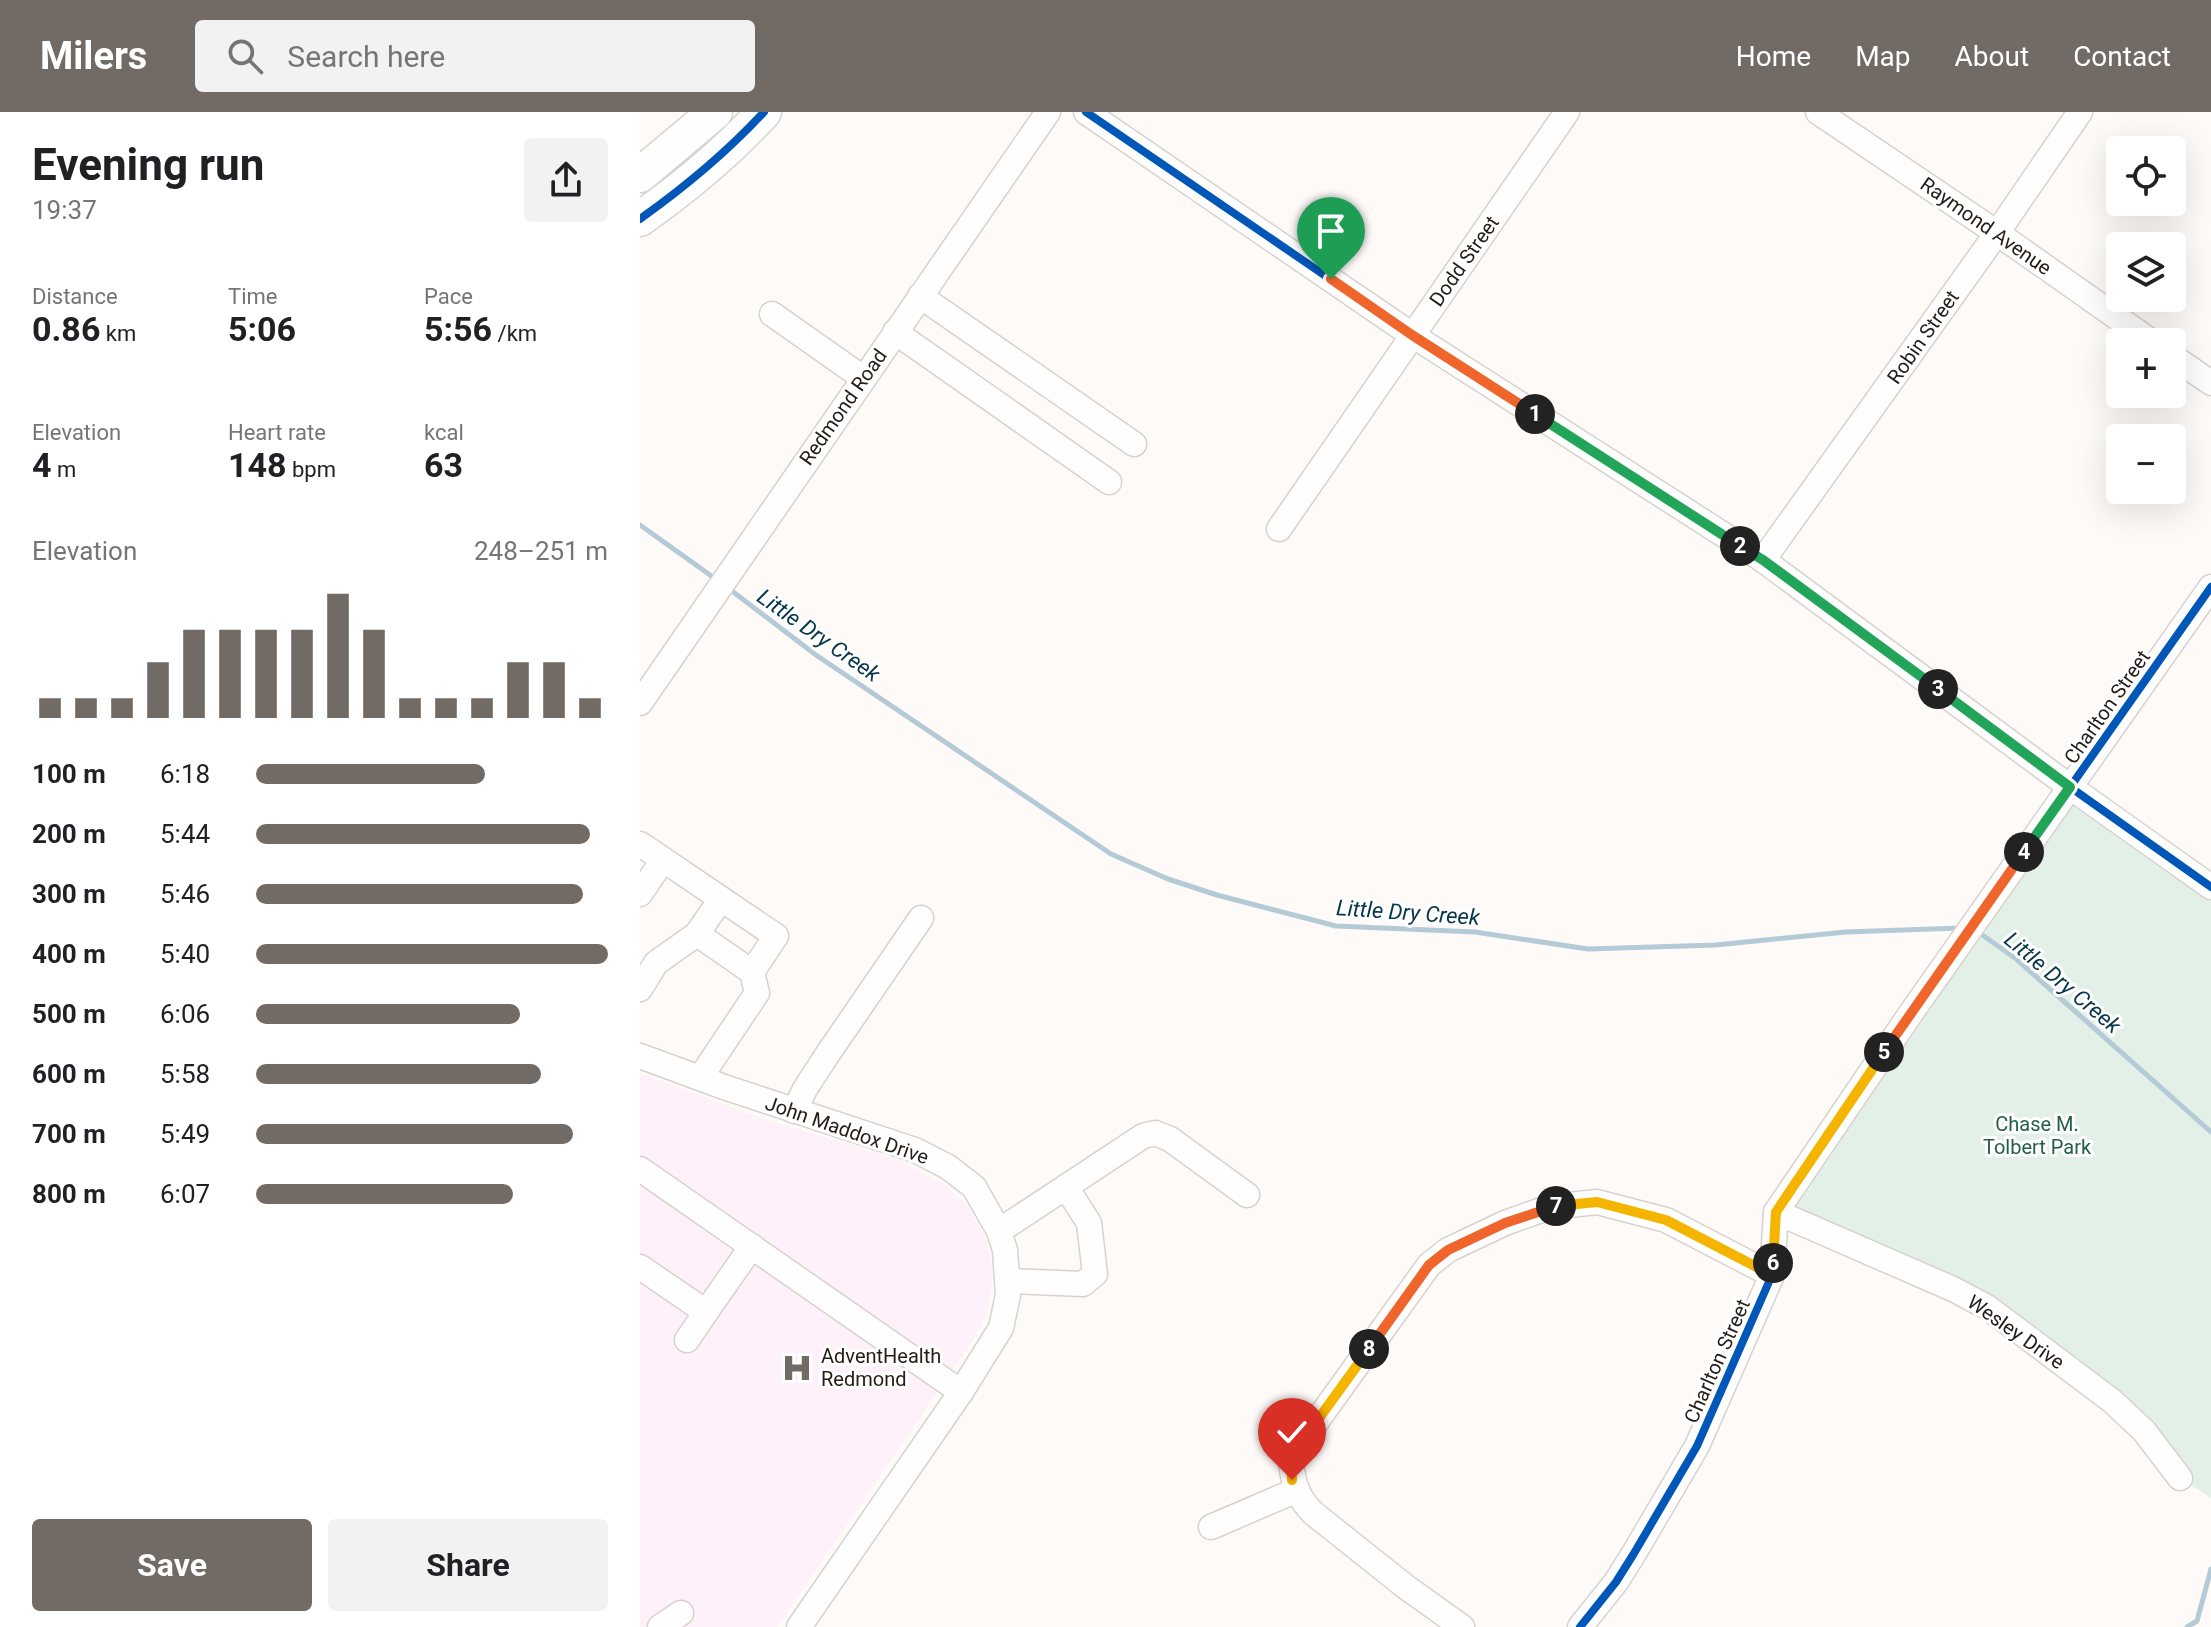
<!DOCTYPE html>
<html lang="en">
<head>
<meta charset="utf-8">
<style>
	:root { --surface:#fff; --page:#f2f2f2; --text:#202124; --muted:#757577; --accent:#716a65 }
	body { margin:0; font-family:Roboto,sans-serif; background:var(--page); color:var(--text); height:100vh; display:flex; flex-direction:column; font-size:30px; white-space:nowrap }
	* { box-sizing:border-box; margin:0 }
	p { font-size:26px; color:var(--muted) }
	.icon { flex:none; width:44px; height:44px; fill:none; stroke:currentColor; stroke-width:2; stroke-linecap:round; stroke-linejoin:round }
	.map { position:relative; flex:1; overflow:hidden }
	.drawer { display:flex; flex-direction:column; background:var(--surface); width:640px }
	.drawer>* { flex:none }
	.buttons { position:absolute; left:1466px; top:24px; display:grid; gap:16px }
	.buttons a { display:grid; place-items:center; width:80px; height:80px; border-radius:8px; background:var(--surface); box-shadow:0 8px 32px #0002; font-size:40px }
	.pin { position:absolute; display:grid; place-items:center; width:68px; height:68px; color:#fff; margin:-82px -34px; border-radius:50% 50% 50% 0; rotate:-45deg; box-shadow:0 0 8px #0007 }
	.pin .icon { rotate:45deg }
	.km { position:absolute; width:40px; height:40px; margin:-20px; border-radius:50%; background:#222; color:#fff; font-size:22px; line-height:40px; text-align:center }
	.round { display:grid; place-items:center; flex:none; width:84px; height:84px; border-radius:8px; background:var(--page) }
	.summary { display:flex; align-items:center; justify-content:space-between; height:136px; padding:0 32px }
	h1 { font-size:44px; font-weight:700; line-height:60px }
	.metrics { display:grid; grid-template-columns:repeat(3,1fr); gap:12px; height:136px; padding:8px 32px }
	.metrics div { display:grid; align-content:center }
	.metrics b { font-size:34px; font-weight:700 }
	.metrics small { font-size:22px; font-weight:400 }
	.metrics p { font-size:22px }
	.chart { height:224px; padding:16px 32px }
	.chart p { display:flex; justify-content:space-between }
	.chart svg { width:100%; height:144px; margin-top:8px; stroke:var(--accent); stroke-width:6 }
	.primary-button { display:flex; gap:16px; margin-top:auto; padding:16px 32px }
	.primary-button a { flex:1; height:92px; border-radius:8px; background:var(--accent); color:#fff; font-size:32px; font-weight:700; line-height:92px; text-align:center }
	.primary-button a+a { background:var(--page); color:var(--text) }
	ul { padding:0 32px; list-style:none; font-size:26px }
	li { display:grid; grid-template-columns:128px 96px 1fr; align-items:center; height:60px }
	li i { height:20px; border-radius:10px; background:var(--accent) }
	header { display:flex; align-items:center; gap:48px; box-sizing:border-box; height:112px; padding:0 40px; background:var(--accent); color:#fff }
	header strong { font-size:38px }
	nav { display:flex; gap:44px; margin-inline-start:auto; font-size:28px }
	.search { width:560px; height:72px; background:var(--page); display:flex; align-items:center; gap:20px; box-sizing:border-box; padding:0 28px; border-radius:8px; color:var(--muted); font-size:30px }
	main { display:flex; flex:1; min-height:0 }
	.map>svg:first-child { display:block }
	.medical { fill:#fef1f9 }
	.green { fill:#e3f0e7 }
	.lines { fill:none; stroke-linecap:round; stroke-linejoin:round }
	.stream { stroke:#b4cad6; stroke-width:5 }
	.minor-casing { stroke:#d8d2ce; stroke-width:27 }
	.highway-casing { stroke:#d8d2ce; stroke-width:37 }
	.minor { stroke:#fffefe; stroke-width:24 }
	.highway { stroke:#fffefe; stroke-width:34 }
	.cycleway-casing { stroke:#fff; stroke-width:13 }
	.cycleway { stroke:#0057b8; stroke-width:8 }
	.split-1-casing { stroke:#fff; stroke-width:16 }
	.split-2-casing { stroke:#fff; stroke-width:16 }
	.split-3-casing { stroke:#fff; stroke-width:16 }
	.split-4-casing { stroke:#fff; stroke-width:16 }
	.split-5-casing { stroke:#fff; stroke-width:16 }
	.split-6-casing { stroke:#fff; stroke-width:16 }
	.split-7-casing { stroke:#fff; stroke-width:16 }
	.split-8-casing { stroke:#fff; stroke-width:16 }
	.split-9-casing { stroke:#fff; stroke-width:16 }
	.split-1 { stroke:#f0652b; stroke-width:10 }
	.split-2 { stroke:#22a559; stroke-width:10 }
	.split-3 { stroke:#22a559; stroke-width:10 }
	.split-4 { stroke:#22a559; stroke-width:10 }
	.split-5 { stroke:#f0652b; stroke-width:10 }
	.split-6 { stroke:#f5b400; stroke-width:10 }
	.split-7 { stroke:#f5b400; stroke-width:10 }
	.split-8 { stroke:#f0652b; stroke-width:10 }
	.split-9 { stroke:#f5b400; stroke-width:10 }
	.labels { text-anchor:middle; stroke-width:6; stroke-linejoin:round; paint-order:stroke }
	.street-label { font-size:20px; fill:#251c16; stroke:#fff }
	.park-label { font-size:20px; fill:#235f45; stroke:#fff }
	.poi-label { font-size:20px; fill:#251c16; stroke:#fff; text-anchor:start }
	.water-label { font-size:22px; font-style:italic; fill:#04354a; stroke:#fff }
</style>
</head>
<body>
<header>
<strong>Milers</strong>
<div class="search"><svg class="icon" aria-label="search" viewBox="0 0 24 24"><circle cx="10" cy="10" r="6"/><path d="M15 15l6 6"/></svg>Search here</div>
<nav><a>Home</a><a>Map</a><a>About</a><a>Contact</a></nav>
</header>
<main>
<section class="drawer">
<div class="summary"><div><h1>Evening run</h1><p>19:37</p></div><a class="round"><svg class="icon" aria-label="share" viewBox="0 0 24 24"><path d="M12 15V3M7 8l5-5 5 5M5 13v7h14v-7"/></svg></a></div>
<div class="metrics">
<div><p>Distance</p><b>0.86<small> km</small></b></div>
<div><p>Time</p><b>5:06</b></div>
<div><p>Pace</p><b>5:56<small> /km</small></b></div>
</div>
<div class="metrics">
<div><p>Elevation</p><b>4<small> m</small></b></div>
<div><p>Heart rate</p><b>148<small> bpm</small></b></div>
<div><p>kcal</p><b>63</b></div>
</div>
<div class="chart"><p><span>Elevation</span>248–251 m</p>
<svg viewBox="0 0 160 44" preserveAspectRatio="none"><path d="M5 44V38M15 44V38M25 44V38M35 44V27M45 44V17M55 44V17M65 44V17M75 44V17M85 44V6M95 44V17M105 44V38M115 44V38M125 44V38M135 44V27M145 44V27M155 44V38"/></svg>
</div>
<ul>
<li><b>100 m</b>6:18<i style="width:65%"></i></li>
<li><b>200 m</b>5:44<i style="width:95%"></i></li>
<li><b>300 m</b>5:46<i style="width:93%"></i></li>
<li><b>400 m</b>5:40<i style="width:100%"></i></li>
<li><b>500 m</b>6:06<i style="width:75%"></i></li>
<li><b>600 m</b>5:58<i style="width:81%"></i></li>
<li><b>700 m</b>5:49<i style="width:90%"></i></li>
<li><b>800 m</b>6:07<i style="width:73%"></i></li>
</ul>
<div class="primary-button"><a>Save</a><a>Share</a></div>
</section>
<div class="map">
<svg width="1571" height="1515" viewBox="0 0 1571 1515">
	<rect width="100%" height="100%" fill="#fdfaf8"/>
	<!-- medical -->
	<polygon class="medical" points="0,961 112,1003 262,1049 305,1073 328,1094 347,1129 353,1161 348,1197 335,1225 137,1515 0,1515"/>
	<!-- green -->
	<polygon class="green" points="1430,675 1571,775 1571,1386 1540,1366 1504,1319 1347,1195 1136,1100"/>
	<g class="lines">
		<!-- stream -->
		<g class="stream">
			<polyline points="0,413 77,468"/>
			<polyline points="88,476 176,543 471,742 528,767 577,783 696,814 835,820 948,837 1076,833 1206,820 1321,816"/>
			<polyline points="1338,820 1375,846 1571,1020"/>
			<polyline points="1547,1515 1557,1509 1571,1457"/>
		</g>
		<!-- minor casing -->
		<g class="minor-casing">
			<g id="minor">
				<polyline points="446,0 772,223 1123,448 1430,675 1571,775"/>
				<polyline points="1178,0 1357,121 1512,230"/>
				<polyline points="280,184 494,332"/>
				<polyline points="132,202 223,266"/>
				<polyline points="255,220 469,370"/>
				<polyline points="1532,244 1571,271"/>
				<polyline points="639,417 927,0"/>
				<polyline points="1123,448 1357,121 1440,0"/>
				<polyline points="0,591 408,0"/>
				<polyline points="0,732 136,824 112,860"/>
				<polyline points="0,782 23,748"/>
				<polyline points="0,877 16,851 57,822"/>
				<polyline points="0,944 84,975 275,1038 308,1055 334,1075 359,1119 365,1138 368,1183 361,1216 321,1280 159,1515"/>
				<polyline points="60,966 117,881 112,860 57,822 81,787"/>
				<polyline points="154,999 165,977 187,943 281,806"/>
				<polyline points="0,1057 321,1280"/>
				<polyline points="1136,1100 1313,1177 1347,1195 1472,1289 1504,1319 1540,1366"/>
				<polyline points="359,1119 503,1024 515,1021 530,1027 607,1083"/>
				<polyline points="0,1155 66,1200 112,1134"/>
				<polyline points="368,1169 443,1172 455,1162 449,1111 426,1075"/>
				<polyline points="47,1228 66,1200"/>
				<polyline points="571,1415 657,1378"/>
				<polyline points="20,1515 41,1501"/>
				<path d="M 822,1515 L 766,1475 L 673,1401 C 656,1384 652,1368 651,1345 L 789,1153 L 808,1138 L 865,1111 L 910,1095 L 957,1090 L 1026,1108 L 1132,1163"/>
				<polyline points="940,1515 976,1470 993,1443 1057,1334 1132,1163 1136,1100 1271,901 1571,475"/>
			</g>
		</g>
		<!-- highway casing -->
		<g class="highway-casing">
			<g id="highway">
				<polyline points="0,63 75,0"/>
				<path d="M 0,107 C 45,75 87,40 124,0"/>
			</g>
		</g>
		<!-- minor -->
		<use href="#minor" class="minor"/>
		<!-- highway -->
		<use href="#highway" class="highway"/>
		<!-- cycleway casing -->
		<g class="cycleway-casing">
			<g id="cycleway">
				<polyline points="446,0 772,223 1123,448 1430,675 1571,775"/>
				<path d="M 0,107 C 45,75 87,40 124,0"/>
				<polyline points="940,1515 976,1470 993,1443 1057,1334 1132,1163 1136,1100 1271,901 1571,475"/>
			</g>
		</g>
		<!-- cycleway -->
		<use href="#cycleway" class="cycleway"/>
	</g>
	<g class="lines">
		<!-- split-1 casing -->
		<g class="split-1-casing">
			<polyline id="split-1" points="691,167 772,223 895,302"/>
		</g>
		<!-- split-2 casing -->
		<g class="split-2-casing">
			<polyline id="split-2" points="895,302 1100,434"/>
		</g>
		<!-- split-3 casing -->
		<g class="split-3-casing">
			<polyline id="split-3" points="1100,434 1123,448 1298,577"/>
		</g>
		<!-- split-4 casing -->
		<g class="split-4-casing">
			<polyline id="split-4" points="1298,577 1430,675 1384,740"/>
		</g>
		<!-- split-5 casing -->
		<g class="split-5-casing">
			<polyline id="split-5" points="1244,940 1384,740"/>
		</g>
		<!-- split-6 casing -->
		<g class="split-6-casing">
			<polyline id="split-6" points="1133,1151 1136,1100 1244,940"/>
		</g>
		<!-- split-7 casing -->
		<g class="split-7-casing">
			<polyline id="split-7" points="916,1094 957,1090 1026,1108 1132,1163 1133,1151"/>
		</g>
		<!-- split-8 casing -->
		<g class="split-8-casing">
			<polyline id="split-8" points="729,1237 789,1153 808,1138 865,1111 916,1094"/>
		</g>
		<!-- split-9 casing -->
		<g class="split-9-casing">
			<polyline id="split-9" points="652,1368 651,1345 729,1237"/>
		</g>
		<!-- split-1 -->
		<use href="#split-1" class="split-1"/>
		<!-- split-2 -->
		<use href="#split-2" class="split-2"/>
		<!-- split-3 -->
		<use href="#split-3" class="split-3"/>
		<!-- split-4 -->
		<use href="#split-4" class="split-4"/>
		<!-- split-5 -->
		<use href="#split-5" class="split-5"/>
		<!-- split-6 -->
		<use href="#split-6" class="split-6"/>
		<!-- split-7 -->
		<use href="#split-7" class="split-7"/>
		<!-- split-8 -->
		<use href="#split-8" class="split-8"/>
		<!-- split-9 -->
		<use href="#split-9" class="split-9"/>
	</g>
	<!-- icons -->
	<defs>
		<g id="hospital-bare" transform="scale(2.4)"><path d="M-5-5h3v3.5h4V-5h3V5h-3V1.5h-4V5h-3Z" fill="#716a65" stroke="#fff" stroke-width="2.5" paint-order="stroke"/></g>
	</defs>
	<g fill-rule="evenodd">
		<use href="#hospital-bare" x="157" y="1256"/>
	</g>
	<g class="labels">
		<!-- street labels -->
		<g class="street-label">
			<text transform="translate(1346 114) rotate(35)" y="7">Raymond Avenue</text>
			<text transform="translate(824 149) rotate(-55)" y="7">Dodd Street</text>
			<text transform="translate(1283 225) rotate(-55)" y="7">Robin Street</text>
			<text transform="translate(203 295) rotate(-55)" y="7">Redmond Road</text>
			<text transform="translate(1467 595) rotate(-55)" y="7">Charlton Street</text>
			<text transform="translate(207 1018) rotate(19)" y="7">John Maddox Drive</text>
			<text transform="translate(1376 1220) rotate(35)" y="7">Wesley Drive</text>
			<text transform="translate(1077 1249) rotate(-66)" y="7">Charlton Street</text>
		</g>
		<!-- park labels -->
		<g class="park-label">
			<text x="1397" y="1019">Chase M.<tspan x="1397" dy="23">Tolbert Park</tspan></text>
		</g>
		<!-- poi labels -->
		<g class="poi-label">
			<text x="181" y="1251">AdventHealth<tspan x="181" dy="23">Redmond</tspan></text>
		</g>
		<!-- water labels -->
		<g class="water-label">
			<text transform="translate(179 523) rotate(35)" y="8">Little Dry Creek</text>
			<text transform="translate(768 800) rotate(4)" y="8">Little Dry Creek</text>
			<text transform="translate(1423 870) rotate(40)" y="8">Little Dry Creek</text>
		</g>
	</g>
</svg>
<div class="buttons">
<a><svg class="icon" aria-label="locate" viewBox="0 0 24 24"><circle cx="12" cy="12" r="6"/><path d="M12 2v4M12 18v4M2 12h4M18 12h4"/></svg></a>
<a><svg class="icon" aria-label="layers" viewBox="0 0 24 24"><path d="M12 4l9 5-9 5-9-5zM3 14l9 5 9-5"/></svg></a>
<a>+</a>
<a>−</a>
</div>
<div class="pin" style="left:691px;top:167px;background:#1e9e55"><svg class="icon" aria-label="arrive" viewBox="0 0 24 24"><path d="M6 21V4h12l-3 4 3 4H6"/></svg></div>
<div class="pin" style="left:652px;top:1368px;background:#d93025"><svg class="icon" aria-label="check" viewBox="0 0 24 24"><path d="M5 12l5 5 9-10"/></svg></div>
<b class="km" style="left:895px;top:302px">1</b>
<b class="km" style="left:1100px;top:434px">2</b>
<b class="km" style="left:1298px;top:577px">3</b>
<b class="km" style="left:1384px;top:740px">4</b>
<b class="km" style="left:1244px;top:940px">5</b>
<b class="km" style="left:1133px;top:1151px">6</b>
<b class="km" style="left:916px;top:1094px">7</b>
<b class="km" style="left:729px;top:1237px">8</b>
</div>
</main>
</body>
</html>
